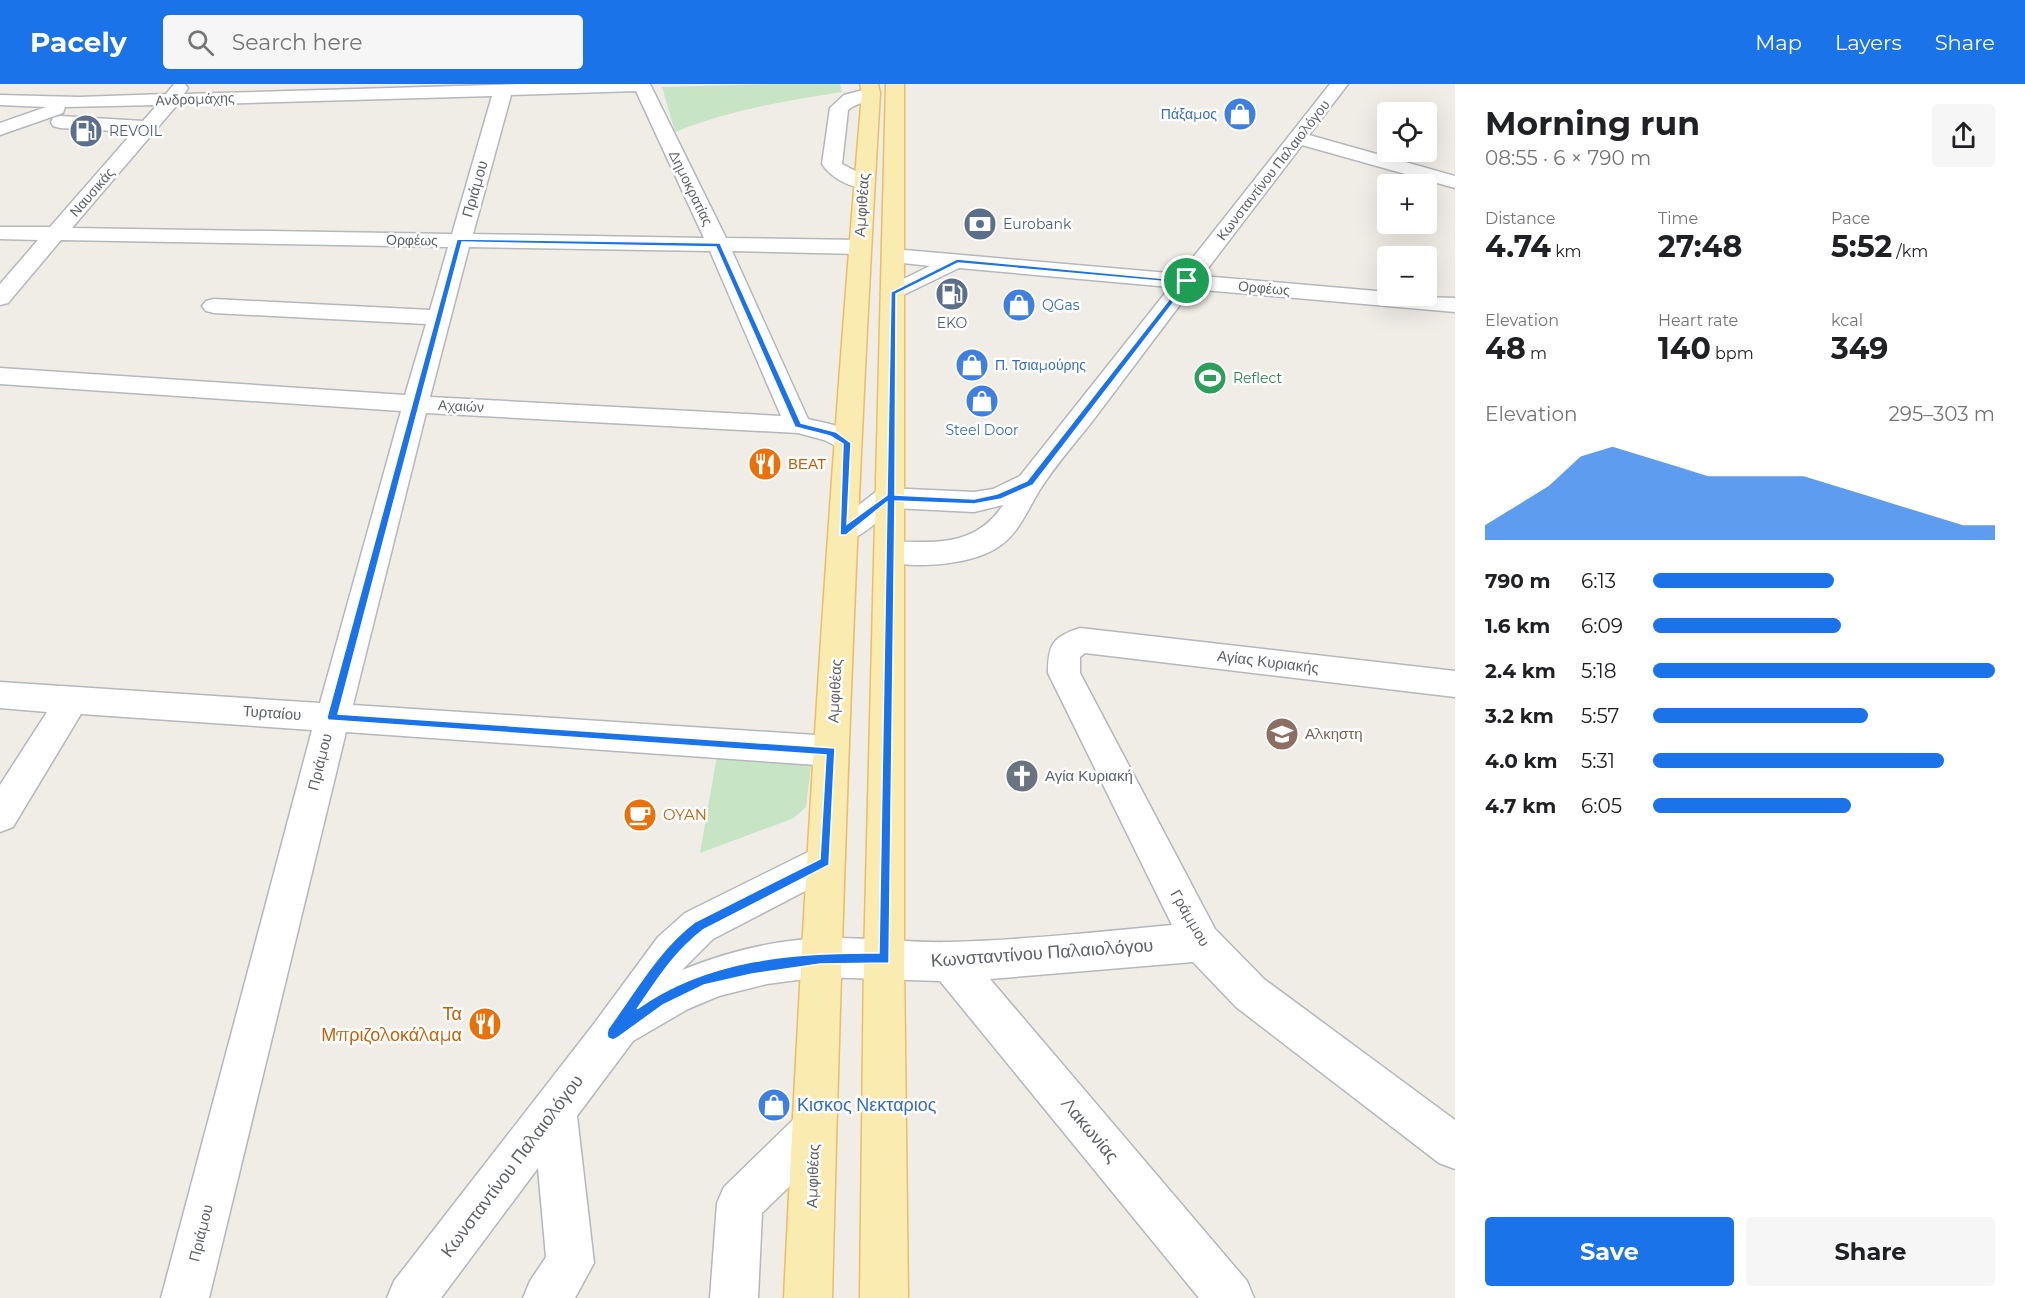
<!DOCTYPE html>
<html lang="en">
<head>
<meta charset="utf-8">
<style>
	:root { --surface:#fff; --page:#f6f6f6; --text:#202124; --muted:#757577; --accent:#1a73e8 }
	body { margin:0; font-family:Montserrat,sans-serif; background:var(--page); color:var(--text); height:100vh; display:flex; flex-direction:column; font-size:22px; white-space:nowrap }
	* { box-sizing:border-box; margin:0 }
	p { font-size:20px; color:var(--muted) }
	.icon { flex:none; width:33px; height:33px; fill:none; stroke:currentColor; stroke-width:2; stroke-linecap:round; stroke-linejoin:round }
	.map { position:relative; flex:1; overflow:hidden }
	.sheet { display:flex; flex-direction:column; background:var(--surface); width:570px }
	.sheet>* { flex:none }
	.controls { position:absolute; left:1377px; top:18px; display:grid; gap:12px }
	.controls a { display:grid; place-items:center; width:60px; height:60px; border-radius:6px; background:var(--surface); box-shadow:0 6px 24px #0002; font-size:30px }
	.pin { position:absolute; display:grid; place-items:center; width:51px; height:51px; color:#fff; margin:-26px; border:3px solid #fff; border-radius:50%; box-shadow:0 2px 6px #0007 }
	.round { display:grid; place-items:center; flex:none; width:63px; height:63px; border-radius:6px; background:var(--page) }
	.head { display:flex; align-items:center; justify-content:space-between; height:102px; padding:0 30px }
	h1 { font-size:33px; font-weight:700; line-height:45px }
	.stats { display:grid; grid-template-columns:repeat(3,1fr); gap:9px; height:102px; padding:6px 30px }
	.stats div { display:grid; align-content:center }
	.stats b { font-size:30px; font-weight:700 }
	.stats small { font-size:16px; font-weight:400 }
	.stats p { font-size:16px }
	.chart { height:168px; padding:12px 30px }
	.chart p { display:flex; justify-content:space-between }
	.chart svg { width:100%; height:108px; margin-top:6px; fill:var(--accent); opacity:.7 }
	.primary-button { display:flex; gap:12px; margin-top:auto; padding:12px 30px }
	.primary-button a { flex:1; height:69px; border-radius:6px; background:var(--accent); color:#fff; font-size:24px; font-weight:700; line-height:69px; text-align:center }
	.primary-button a+a { background:var(--page); color:var(--text) }
	ul { padding:0 30px; list-style:none; font-size:20px }
	li { display:grid; grid-template-columns:96px 72px 1fr; align-items:center; height:45px }
	li i { height:15px; border-radius:8px; background:var(--accent) }
	header { display:flex; align-items:center; gap:36px; box-sizing:border-box; height:84px; padding:0 30px; background:var(--accent); color:#fff }
	header strong { font-size:28px }
	nav { display:flex; gap:33px; margin-inline-start:auto; font-size:21px }
	.search { width:420px; height:54px; background:var(--page); display:flex; align-items:center; gap:15px; box-sizing:border-box; padding:0 21px; border-radius:6px; color:var(--muted); font-size:22px }
	main { display:flex; flex:1; min-height:0 }
	.map>svg:first-child { display:block }
	.green { fill:#c7e5c5 }
	.lines { fill:none; stroke-linecap:round; stroke-linejoin:round }
	.minor-casing { stroke:#b4b7bb; stroke-width:3 }
	.major-casing { stroke:#e9be66; stroke-width:3 }
	.minor { fill:#fff; fill-rule:evenodd }
	.major { fill:#faebb1; fill-rule:evenodd }
	.route { fill:#1a73e8; stroke:#fff; stroke-width:1.5; fill-rule:evenodd }
	.labels { text-anchor:middle; stroke-width:5; stroke-linejoin:round; paint-order:stroke }
	.far-street-label { font-size:14px; fill:#5e6266; stroke:#fff }
	.far-shop-label { font-size:14px; fill:#366cbe; stroke:#fff; text-anchor:start }
	.far-service-label { font-size:14px; fill:#4e5e75; stroke:#fff; text-anchor:start }
	.far-leisure-label { font-size:14px; fill:#27864d; stroke:#fff; text-anchor:start }
	.street-label { font-size:15px; fill:#5e6266; stroke:#fff }
	.food-label { font-size:15px; fill:#c56008; stroke:#fff; text-anchor:start }
	.education-label { font-size:15px; fill:#785e54; stroke:#fff; text-anchor:start }
	.worship-label { font-size:15px; fill:#5b616d; stroke:#fff; text-anchor:start }
	.near-street-label { font-size:18px; fill:#5e6266; stroke:#fff }
	.near-food-label { font-size:18px; fill:#c56008; stroke:#fff; text-anchor:end }
	.near-shop-label { font-size:18px; fill:#366cbe; stroke:#fff; text-anchor:start }
</style>
</head>
<body>
<header>
<strong>Pacely</strong>
<div class="search"><svg class="icon" aria-label="search" viewBox="0 0 24 24"><circle cx="10" cy="10" r="6"/><path d="M15 15l6 6"/></svg>Search here</div>
<nav><a>Map</a><a>Layers</a><a>Share</a></nav>
</header>
<main>
<div class="map">
<svg width="1455" height="1214" viewBox="0 0 1455 1214">
	<rect width="100%" height="100%" fill="#f0ede7"/>
	<!-- green -->
	<g class="green">
		<path d="M 771,0 L 840,0 L 842,8 C 785,17 729,26 675,48 L 662,3 Z"/>
		<polygon points="718,666 807,676 811,682 806,723 794,734 700,769"/>
	</g>
	<g class="lines">
		<!-- minor casing -->
		<g class="minor-casing">
			<g id="minor">
				<path d="M 174,0 L 185,0 L 188,4 L 184,10 L 524,0 L 650,0 L 726,154 L 859,156 L 867,158 L 870,163 L 867,168 L 859,170 L 732,167 L 808,335 C 827,340 851,342 861,359 L 857,365 L 848,368 L 824,356 L 798,349 L 426,329 L 353,621 L 831,652 L 843,657 L 848,667 L 843,677 L 831,682 L 346,648 L 209,1214 L 161,1214 L 312,646 L 81,630 L 13,743 L 0,748 L 0,701 L 47,628 L 0,624 L 0,598 L 320,619 L 401,327 L 0,300 L 0,284 L 405,311 L 426,240 L 214,229 L 206,227 L 202,222 L 206,217 L 214,215 L 430,226 L 448,163 L 61,156 L 8,219 L 0,221 L 0,200 L 38,156 L 0,155 L 0,143 L 50,143 L 133,48 L 60,44 L 53,42 L 51,38 L 53,34 L 60,32 L 143,37 L 157,21 L 65,23 L 63,29 L 0,51 L 0,39 L 46,23 L 0,21 L 0,11 L 79,13 L 166,10 ZM 636,7 L 704,154 L 473,150 L 511,11 ZM 492,12 L 452,150 L 72,144 L 177,21 ZM 469,163 L 710,167 L 781,332 L 430,313 Z"/>
				<path d="M 1330,0 L 1348,0 L 1309,51 L 1455,92 L 1455,104 L 1302,61 L 1202,192 L 1388,208 L 1388,212 L 1455,214 L 1455,228 L 1192,205 C 1158,250 1125,294 1091,339 C 1074,360 1056,381 1041,404 C 1027,426 1019,451 995,465 C 966,482 911,485 880,476 L 875,468 L 880,460 C 892,457 904,458 917,458 C 953,459 982,453 1003,421 L 974,428 L 893,424 C 876,438 856,462 833,455 L 829,448 L 833,441 L 877,407 L 887,404 L 974,408 L 993,405 L 1020,392 L 1170,203 L 959,184 L 893,216 L 885,214 L 882,209 L 885,204 L 930,182 L 885,177 L 882,172 L 885,167 L 893,165 L 1180,190 Z"/>
				<path d="M 871,4 L 877,5 L 880,9 C 873,17 858,18 848,26 L 842,80 L 871,95 L 874,99 L 871,103 C 854,107 831,94 822,80 L 830,24 L 844,11 Z"/>
				<path d="M 1080,544 L 1455,587 L 1455,613 L 1085,569 L 1080,573 L 1080,589 L 1215,845 L 1264,895 L 1455,1036 L 1455,1085 L 1439,1079 L 1236,923 L 1193,878 L 990,895 L 1247,1197 L 1254,1214 L 1199,1214 L 940,897 L 820,893 L 767,900 L 719,912 L 688,925 L 633,957 L 577,1032 L 594,1179 L 575,1214 L 523,1214 L 530,1197 L 546,1173 L 538,1084 L 441,1214 L 387,1214 L 394,1197 L 593,941 L 658,853 L 685,829 L 812,766 L 825,761 L 838,766 L 844,778 L 838,790 L 713,855 L 682,886 C 731,866 783,854 836,854 C 874,854 912,859 950,858 C 1024,856 1098,848 1172,841 L 1048,589 C 1048,561 1052,553 1080,544 Z"/>
				<polygon points="814,1025 830,1031 836,1047 830,1063 762,1129 758,1214 710,1214 717,1119 724,1103 798,1031"/>
			</g>
		</g>
		<!-- major casing -->
		<g class="major-casing">
			<g id="major">
				<path d="M 860,0 L 878,0 L 880,9 C 856,410 842,812 832,1214 L 784,1214 C 803,812 828,410 862,9 Z"/>
				<polygon points="886,0 904,0 904,875 908,1214 860,1214 864,875"/>
			</g>
		</g>
		<!-- minor -->
		<use href="#minor" class="minor"/>
		<!-- major -->
		<use href="#major" class="major"/>
	</g>
	<!-- route -->
	<path class="route" d="M 457,155 L 720,159 L 801,339 L 836,348 L 851,359 L 847,440 L 887,411 L 891,208 L 957,175 L 1190,197 L 1033,401 L 1001,415 L 974,420 L 895,417 L 889,879 L 820,880 L 752,890 L 704,901 L 663,921 L 617,954 L 613,956 L 608,954 L 607,950 L 608,945 C 635,908 658,866 695,838 L 820,775 L 826,671 L 328,636 L 327,633 ZM 462,158 L 716,163 L 795,343 L 830,352 L 843,360 L 840,451 L 846,451 L 887,418 L 879,869 C 795,868 707,875 637,925 C 657,896 674,868 703,846 L 829,781 L 835,664 L 338,630 ZM 958,179 L 1182,199 L 1027,397 L 997,410 L 974,415 L 895,411 L 896,210 Z"/>
	<!-- icons -->
	<defs>
		<g id="shop-disc" transform="scale(1.725)"><circle r="9.5" fill="#3f7fe0" stroke="#fff"/><path d="M-5-2.5h2.3a2.7 3.5 0 0 1 5.4 0H5L5.5 6h-11ZM-1.5-2.5h3a1.5 2.3 0 0 0-3 0Z" fill="#fff"/></g>
		<g id="fuel-disc" transform="scale(1.725)"><circle r="9.5" fill="#5c6f8a" stroke="#fff"/><path d="M-5.5-6h7V0h2V4h1.3V-2.5L3-4.5l.8-.8L6-3V5H2.5V1h-1V6h-7ZM-4.2-4.7v3.2H.2V-4.7Z" fill="#fff"/></g>
		<g id="bank-disc" transform="scale(1.725)"><circle r="9.5" fill="#5c6f8a" stroke="#fff"/><path d="M-6-4H6V4H-6ZM0-2.3a2.3 2.3 0 1 0 0 4.6a2.3 2.3 0 1 0 0-4.6Z" fill="#fff"/></g>
		<g id="stadium-disc" transform="scale(1.725)"><circle r="9.5" fill="#2e9e5b" stroke="#fff"/><path d="M0-5a6.5 5 0 1 0 0 10a6.5 5 0 1 0 0-10ZM-3.5-1.8h7v3.6h-7Z" fill="#fff"/></g>
		<g id="restaurant-disc" transform="scale(1.725)"><circle r="9.5" fill="#e8710a" stroke="#fff"/><path d="M-5-6h1v4h1v-4h1v4h1v-4h1v5L-1.5 .5V6h-2V.5L-5-1ZM5-6V6H3V1.5H1.5Q1.5-4 5-6Z" fill="#fff"/></g>
		<g id="school-disc" transform="scale(1.725)"><circle r="9.5" fill="#8d6e63" stroke="#fff"/><path d="M0-5L7-2L0 1L-7-2ZM-4 1L0 2.5L4 1V4Q0 6-4 4Z" fill="#fff"/></g>
		<g id="church-disc" transform="scale(1.725)"><circle r="9.5" fill="#6b7280" stroke="#fff"/><path d="M-1.2-6h2.4v3.5h3.3v2.4h-3.3V6h-2.4V-.1h-3.3v-2.4h3.3Z" fill="#fff"/></g>
		<g id="cafe-disc" transform="scale(1.725)"><circle r="9.5" fill="#e8710a" stroke="#fff"/><path d="M-5.5-4.5H6V0H3Q3 3.5 0 3.5H-2.5Q-5.5 3.5-5.5 0ZM3-3.2v2h1.7v-2ZM-6 4.5H4V6H-6Z" fill="#fff"/></g>
	</defs>
	<g fill-rule="evenodd">
		<use href="#shop-disc" x="1240" y="30"/>
		<use href="#fuel-disc" x="86" y="47"/>
		<use href="#bank-disc" x="980" y="140"/>
		<use href="#fuel-disc" x="952" y="210"/>
		<use href="#shop-disc" x="1019" y="221"/>
		<use href="#shop-disc" x="972" y="281"/>
		<use href="#stadium-disc" x="1210" y="294"/>
		<use href="#shop-disc" x="982" y="317"/>
		<use href="#restaurant-disc" x="765" y="380"/>
		<use href="#school-disc" x="1282" y="650"/>
		<use href="#church-disc" x="1022" y="692"/>
		<use href="#cafe-disc" x="640" y="731"/>
		<use href="#restaurant-disc" x="485" y="940"/>
		<use href="#shop-disc" x="774" y="1021"/>
	</g>
	<g class="labels">
		<!-- far-street labels -->
		<g class="far-street-label">
			<text transform="translate(195 15) rotate(-2)" y="5">Ανδρομάχης</text>
			<text transform="translate(1273 86) rotate(-52)" y="5">Κωνσταντίνου Παλαιολόγου</text>
			<text transform="translate(691 104) rotate(64)" y="5">Δημοκρατίας</text>
			<text transform="translate(92 108) rotate(-49)" y="5">Ναυσικάς</text>
			<text transform="translate(412 156) rotate(1)" y="5">Ορφέως</text>
			<text transform="translate(1264 204) rotate(5)" y="5">Ορφέως</text>
			<text transform="translate(461 322) rotate(3)" y="5">Αχαιών</text>
		</g>
		<!-- far-shop labels -->
		<g class="far-shop-label">
			<text x="1217" y="35" text-anchor="end">Πάξαμος</text>
			<text x="1042" y="226">QGas</text>
			<text x="995" y="286">Π. Τσιαμούρης</text>
			<text x="982" y="351" text-anchor="middle">Steel Door</text>
		</g>
		<!-- far-service labels -->
		<g class="far-service-label">
			<text x="109" y="52">REVOIL</text>
			<text x="1003" y="145">Eurobank</text>
			<text x="952" y="244" text-anchor="middle">EKO</text>
		</g>
		<!-- far-leisure labels -->
		<g class="far-leisure-label">
			<text x="1233" y="299">Reflect</text>
		</g>
		<!-- street labels -->
		<g class="street-label">
			<text transform="translate(475 105) rotate(-74)" y="5">Πριάμου</text>
			<text transform="translate(862 121) rotate(-86)" y="5">Αμφιθέας</text>
			<text transform="translate(1268 578) rotate(7)" y="5">Αγίας Κυριακής</text>
			<text transform="translate(835 607) rotate(-87)" y="5">Αμφιθέας</text>
			<text transform="translate(272 629) rotate(4)" y="5">Τυρταίου</text>
			<text transform="translate(320 678) rotate(-76)" y="5">Πριάμου</text>
			<text transform="translate(1190 834) rotate(60)" y="5">Γράμμου</text>
			<text transform="translate(813 1092) rotate(-88)" y="5">Αμφιθέας</text>
			<text transform="translate(201 1149) rotate(-76)" y="5">Πριάμου</text>
		</g>
		<!-- food labels -->
		<g class="food-label">
			<text x="788" y="385">ΒΕΑΤ</text>
			<text x="663" y="736">OYAN</text>
		</g>
		<!-- education labels -->
		<g class="education-label">
			<text x="1305" y="655">Αλκηστη</text>
		</g>
		<!-- worship labels -->
		<g class="worship-label">
			<text x="1045" y="697">Αγία Κυριακή</text>
		</g>
		<!-- near-street labels -->
		<g class="near-street-label">
			<text transform="translate(1042 869) rotate(-4)" y="6">Κωνσταντίνου Παλαιολόγου</text>
			<text transform="translate(1090 1046) rotate(50)" y="6">Λακωνίας</text>
			<text transform="translate(512 1082) rotate(-53)" y="6">Κωνσταντίνου Παλαιολόγου</text>
		</g>
		<!-- near-food labels -->
		<g class="near-food-label">
			<text x="462" y="936">Τα<tspan x="462" dy="21">Μπριζολοκάλαμα</tspan></text>
		</g>
		<!-- near-shop labels -->
		<g class="near-shop-label">
			<text x="797" y="1027">Κισκος Νεκταριος</text>
		</g>
	</g>
</svg>
<div class="controls">
<a><svg class="icon" aria-label="locate" viewBox="0 0 24 24"><circle cx="12" cy="12" r="6"/><path d="M12 2v4M12 18v4M2 12h4M18 12h4"/></svg></a>
<a>+</a>
<a>−</a>
</div>
<div class="pin" style="left:1187px;top:197px;background:#1e9e55"><svg class="icon" aria-label="arrive" viewBox="0 0 24 24"><path d="M6 21V4h12l-3 4 3 4H6"/></svg></div>
</div>
<section class="sheet">
<div class="head"><div><h1>Morning run</h1><p>08:55 · 6 × 790 m</p></div><a class="round"><svg class="icon" aria-label="share" viewBox="0 0 24 24"><path d="M12 15V3M7 8l5-5 5 5M5 13v7h14v-7"/></svg></a></div>
<div class="stats">
<div><p>Distance</p><b>4.74<small> km</small></b></div>
<div><p>Time</p><b>27:48</b></div>
<div><p>Pace</p><b>5:52<small> /km</small></b></div>
</div>
<div class="stats">
<div><p>Elevation</p><b>48<small> m</small></b></div>
<div><p>Heart rate</p><b>140<small> bpm</small></b></div>
<div><p>kcal</p><b>349</b></div>
</div>
<div class="chart"><p><span>Elevation</span>295–303 m</p>
<svg viewBox="0 0 160 44" preserveAspectRatio="none"><path d="M0 44V38L10 30L20 22L30 10L40 6L50 10L60 14L70 18L80 18L90 18L100 18L110 22L120 26L130 30L140 34L150 38L160 38V44z"/></svg>
</div>
<ul>
<li><b>790 m</b>6:13<i style="width:53%"></i></li>
<li><b>1.6 km</b>6:09<i style="width:55%"></i></li>
<li><b>2.4 km</b>5:18<i style="width:100%"></i></li>
<li><b>3.2 km</b>5:57<i style="width:63%"></i></li>
<li><b>4.0 km</b>5:31<i style="width:85%"></i></li>
<li><b>4.7 km</b>6:05<i style="width:58%"></i></li>
</ul>
<div class="primary-button"><a>Save</a><a>Share</a></div>
</section>
</main>
</body>
</html>
